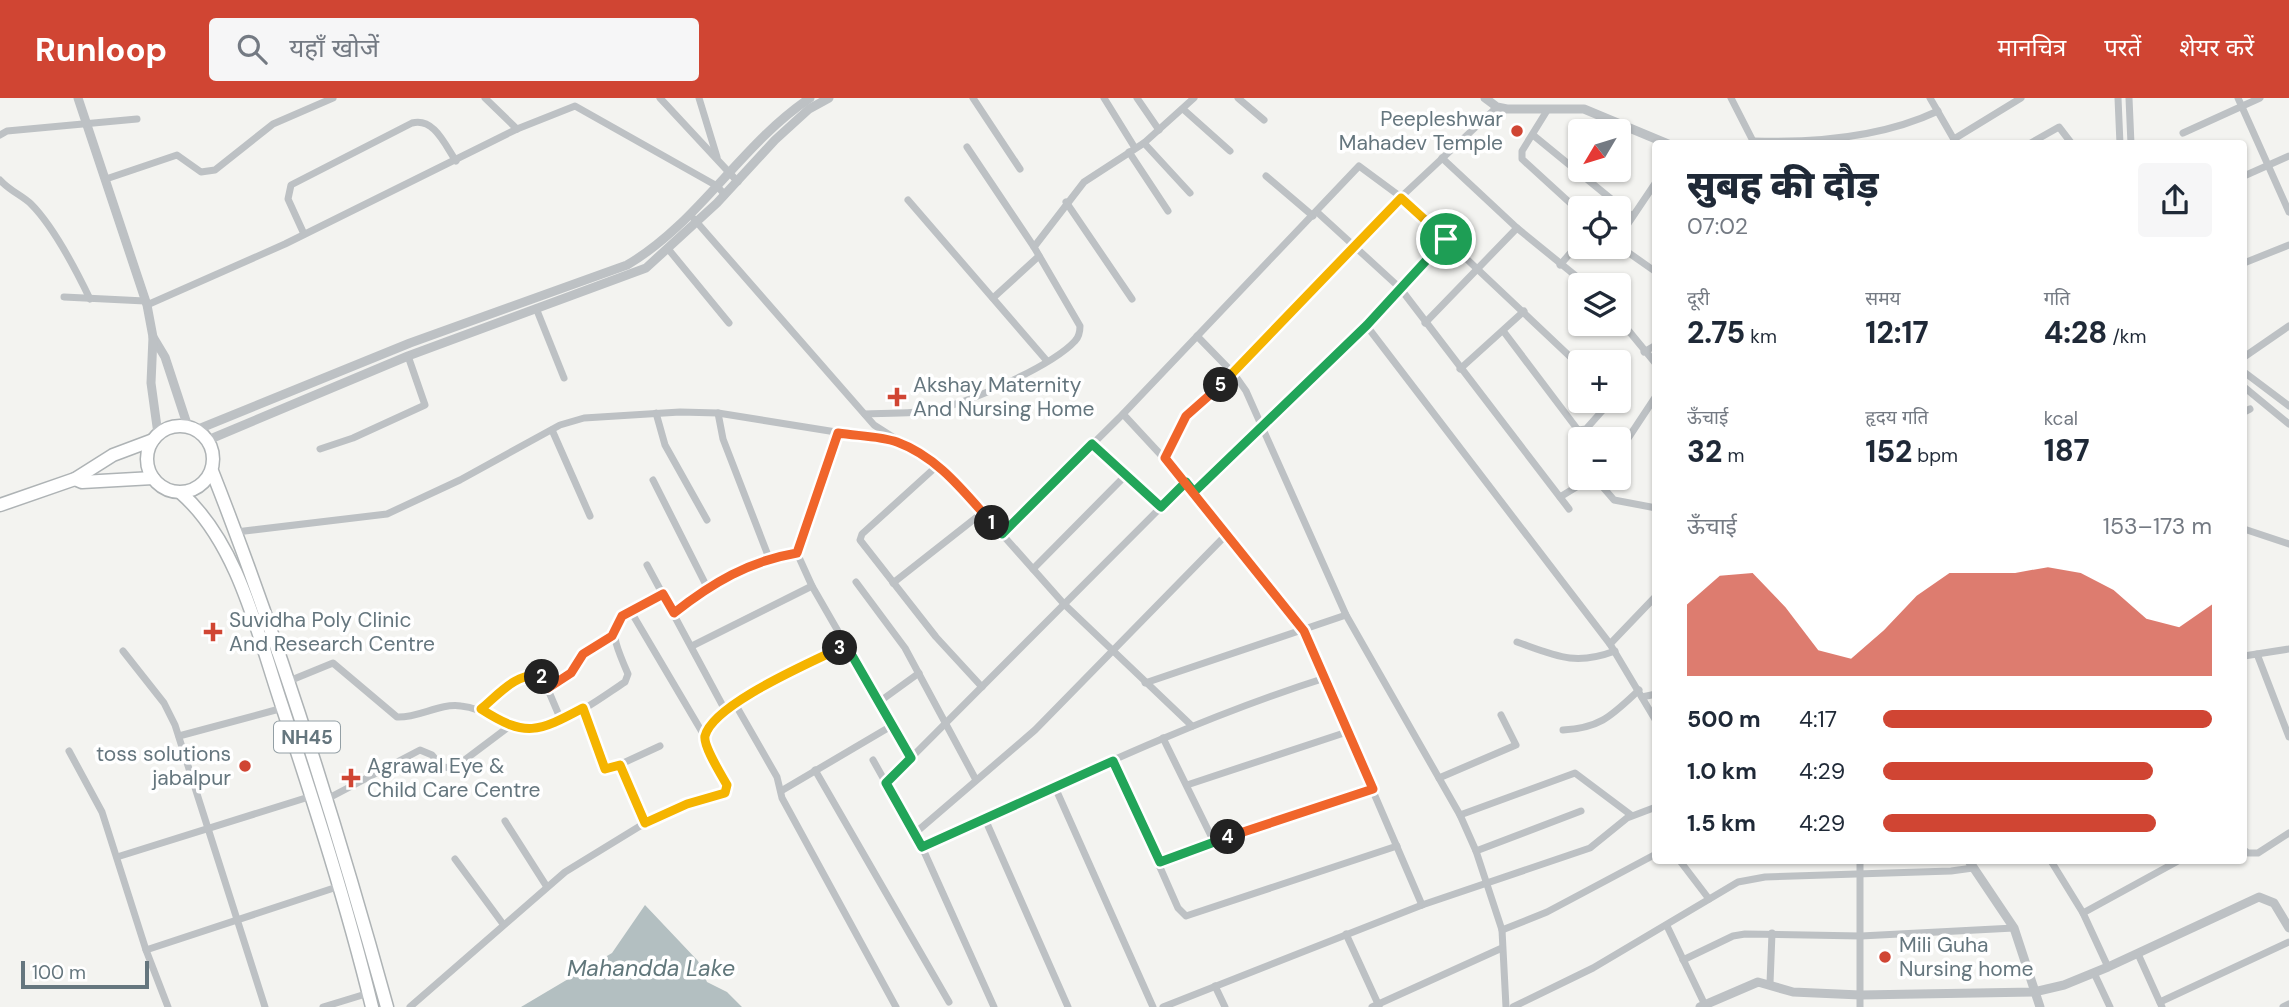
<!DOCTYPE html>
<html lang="hi">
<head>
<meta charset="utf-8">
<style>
	:root { --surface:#fff; --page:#f6f6f7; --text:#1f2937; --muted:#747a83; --accent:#d04533 }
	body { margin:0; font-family:"DM Sans","Noto Sans Devanagari",sans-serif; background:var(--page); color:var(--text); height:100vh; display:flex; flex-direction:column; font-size:26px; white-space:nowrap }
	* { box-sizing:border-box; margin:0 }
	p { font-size:23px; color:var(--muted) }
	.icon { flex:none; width:38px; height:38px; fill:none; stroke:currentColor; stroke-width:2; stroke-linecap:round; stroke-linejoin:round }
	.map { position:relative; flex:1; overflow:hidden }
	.panel { position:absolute; left:1652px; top:42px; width:595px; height:724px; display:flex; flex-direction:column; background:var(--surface); border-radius:7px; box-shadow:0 2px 5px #0004 }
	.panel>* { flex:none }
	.needle { width:46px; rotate:232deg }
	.controls { position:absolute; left:1568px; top:21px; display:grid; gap:14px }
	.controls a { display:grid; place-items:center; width:63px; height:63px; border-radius:7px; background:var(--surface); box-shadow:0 2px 5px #0004; font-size:35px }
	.scale { position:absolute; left:21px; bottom:18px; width:128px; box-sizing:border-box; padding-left:7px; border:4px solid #65767e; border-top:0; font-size:19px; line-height:24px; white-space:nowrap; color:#65767e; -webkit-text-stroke:5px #fff; paint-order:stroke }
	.pin { position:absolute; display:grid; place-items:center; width:60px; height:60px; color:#fff; margin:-30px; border:4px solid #fff; border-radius:50%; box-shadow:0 2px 7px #0007 }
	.km { position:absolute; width:35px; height:35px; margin:-18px; border-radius:50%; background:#222; color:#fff; font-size:19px; line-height:35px; text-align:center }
	.round { display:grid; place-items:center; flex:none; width:74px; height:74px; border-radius:7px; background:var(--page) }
	.headline { display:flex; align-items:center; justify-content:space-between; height:119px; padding:0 35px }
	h1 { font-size:38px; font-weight:800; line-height:52px }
	.stats { display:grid; grid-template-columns:repeat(3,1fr); gap:10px; height:119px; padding:7px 35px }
	.stats div { display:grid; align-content:center }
	.stats b { font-size:30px; font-weight:800 }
	.stats small { font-size:19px; font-weight:400 }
	.stats p { font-size:19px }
	.chart { height:196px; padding:14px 35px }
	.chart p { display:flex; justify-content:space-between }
	.chart svg { width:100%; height:126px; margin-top:7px; fill:var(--accent); opacity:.7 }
	ul { padding:0 35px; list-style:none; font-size:23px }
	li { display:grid; grid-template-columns:112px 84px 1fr; align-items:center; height:52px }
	li i { height:18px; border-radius:9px; background:var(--accent) }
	header { display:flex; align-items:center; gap:42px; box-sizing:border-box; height:98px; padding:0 35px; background:var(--accent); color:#fff }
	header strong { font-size:33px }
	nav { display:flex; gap:38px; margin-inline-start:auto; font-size:24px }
	.search { width:490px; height:63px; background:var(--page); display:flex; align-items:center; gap:18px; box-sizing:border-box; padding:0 24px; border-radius:7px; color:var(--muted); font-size:26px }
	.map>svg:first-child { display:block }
	.water { fill:#b3bfc1 }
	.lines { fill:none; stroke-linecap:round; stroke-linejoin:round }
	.trunk-casing { stroke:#aeb3b5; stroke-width:15 }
	.minor { stroke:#bdc1c4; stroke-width:7 }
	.tertiary { stroke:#bdc1c4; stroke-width:9 }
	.trunk { stroke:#fff; stroke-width:12 }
	.split-1-casing { stroke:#fff; stroke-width:14 }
	.split-2-casing { stroke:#fff; stroke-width:14 }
	.split-3-casing { stroke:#fff; stroke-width:14 }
	.split-4-casing { stroke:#fff; stroke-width:14 }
	.split-5-casing { stroke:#fff; stroke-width:14 }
	.split-6-casing { stroke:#fff; stroke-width:14 }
	.split-1 { stroke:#22a559; stroke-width:9 }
	.split-2 { stroke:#f0652b; stroke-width:9 }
	.split-3 { stroke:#f5b400; stroke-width:9 }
	.split-4 { stroke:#22a559; stroke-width:9 }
	.split-5 { stroke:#f0652b; stroke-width:9 }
	.split-6 { stroke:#f5b400; stroke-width:9 }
	.poi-dot { fill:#d04533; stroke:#fff; stroke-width:2.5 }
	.labels { text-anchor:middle; stroke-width:7; stroke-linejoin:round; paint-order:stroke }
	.shield { fill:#fff; stroke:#939fa5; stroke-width:2 }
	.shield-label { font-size:19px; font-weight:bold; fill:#65767e }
	.poi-label { font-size:21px; fill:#65767e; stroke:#fff; text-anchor:start }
	.water-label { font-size:23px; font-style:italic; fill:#61777b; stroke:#fff }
</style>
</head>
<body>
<header>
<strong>Runloop</strong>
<div class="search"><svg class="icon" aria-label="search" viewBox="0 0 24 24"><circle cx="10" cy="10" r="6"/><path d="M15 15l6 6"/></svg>यहाँ खोजें</div>
<nav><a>मानचित्र</a><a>परतें</a><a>शेयर करें</a></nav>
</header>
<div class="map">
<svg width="2289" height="909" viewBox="0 0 2289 909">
	<rect width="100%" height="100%" fill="#f3f3f0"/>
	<!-- water -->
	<polygon class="water" points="645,807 698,863 707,884 727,894 742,909 521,909 612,855"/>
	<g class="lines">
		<!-- trunk casing -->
		<g class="trunk-casing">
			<g id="trunk">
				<circle cx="180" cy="361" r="33"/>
				<path d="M 212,373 C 281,548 337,728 387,909"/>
				<polyline points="75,381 82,384 153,380"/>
				<path d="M 181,395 C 238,445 258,537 282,608 C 315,708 347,807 372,909"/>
				<polyline points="0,407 75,381 113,357 153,342"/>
			</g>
		</g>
		<!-- minor -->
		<g class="minor">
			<polyline points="485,0 517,31"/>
			<polyline points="660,0 738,84"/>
			<polyline points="699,0 717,59"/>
			<polyline points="973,0 1020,71"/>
			<polyline points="1104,0 1135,50"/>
			<polyline points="1137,0 1159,32"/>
			<polyline points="1238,0 1264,22"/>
			<polyline points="1731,0 1754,45"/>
			<polyline points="1930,0 1956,45"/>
			<polyline points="2118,0 2120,46"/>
			<polyline points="2129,0 2131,46"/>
			<polyline points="2238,0 2289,114"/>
			<polyline points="1183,11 1230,53"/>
			<polyline points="1548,11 1522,53 1522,61 1580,114"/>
			<polyline points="2183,35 2260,0"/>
			<polyline points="0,37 7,33 137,21"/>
			<polyline points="1533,37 1632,118"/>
			<polyline points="1954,41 2021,0"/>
			<path d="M 1753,43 C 1814,45 1883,39 1938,13"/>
			<polyline points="1144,45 1190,95"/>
			<polyline points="2029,46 2059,29 2072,46"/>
			<polyline points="1129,54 1168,113"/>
			<polyline points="1442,60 1517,130 1587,187"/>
			<polyline points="1266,78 1313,118"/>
			<polyline points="2244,78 2289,58"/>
			<polyline points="106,81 177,57 201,74 215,72 273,26 333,0"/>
			<path d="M 0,82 C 10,93 23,98 31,106 C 54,129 76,172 90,201"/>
			<polyline points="908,102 1047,263"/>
			<polyline points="1066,104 1132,201"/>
			<polyline points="1317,114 1400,190 1569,411"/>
			<polyline points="694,121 874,327 946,373 1064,506 1192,628"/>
			<path d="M 304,136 L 288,101 L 291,87 L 412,25 C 434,19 445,47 456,63"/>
			<polyline points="1619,139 1656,84"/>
			<polyline points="1619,148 1656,174"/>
			<polyline points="1034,149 1084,84 1144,45 1194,0"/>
			<polyline points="669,152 729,225"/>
			<polyline points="2244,165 2289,147"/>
			<polyline points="1560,167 1580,144"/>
			<polyline points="64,199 145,203"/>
			<polyline points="993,200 1039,158"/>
			<polyline points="147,207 285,146 517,31 575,8 717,88 725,97"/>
			<polyline points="536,210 564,280"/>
			<polyline points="1619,221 1656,266"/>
			<polyline points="1425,225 1517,130"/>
			<polyline points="1366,227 1610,546 1656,623"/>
			<polyline points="1504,234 1578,332 1586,331 1611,303"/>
			<polyline points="1197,238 1234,276 1246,293 1346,517 1460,717 1476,753 1502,832 1506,909"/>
			<polyline points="1644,254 1656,247"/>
			<polyline points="2244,259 2289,228"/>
			<polyline points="1460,271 1524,213"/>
			<polyline points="2244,274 2289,308"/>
			<polyline points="2244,289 2289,326"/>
			<polyline points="2244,314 2250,311"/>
			<polyline points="656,315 665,347 707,422"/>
			<polyline points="718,315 723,341 769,460"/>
			<path d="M 865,316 C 891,315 920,316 946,309 C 978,300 1053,267 1075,243 C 1079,239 1080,234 1080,228 L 1034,149 L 967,49"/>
			<polyline points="1123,316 1186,384 1304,533 1422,807"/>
			<polyline points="552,332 590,418"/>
			<polyline points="838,336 797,455 812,488 911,660"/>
			<polyline points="1092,346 1162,409"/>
			<polyline points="320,351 353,340 425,307 408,258"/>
			<polyline points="1619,354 1656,298"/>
			<polyline points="1165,360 1186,318 1234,276 1401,99 1497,9"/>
			<polyline points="938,367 862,436 860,442 936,539 982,589"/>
			<polyline points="1595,380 1614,402 1656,410"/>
			<polyline points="653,382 707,489"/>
			<polyline points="1194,394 1366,227 1446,141"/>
			<polyline points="1560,399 1591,380"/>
			<polyline points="2244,431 2289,446"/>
			<polyline points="236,434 387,416 460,382 560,327 584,320 680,314 718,315 892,343"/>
			<polyline points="1002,436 1123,316 1359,68 1401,99 1580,268"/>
			<polyline points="647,467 725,612"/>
			<polyline points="1033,471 1126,377"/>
			<polyline points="856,484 905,550 976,682"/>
			<polyline points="893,485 982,415"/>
			<polyline points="630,512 705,639"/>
			<path d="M 674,515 C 712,485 749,463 797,455"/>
			<path d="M 1517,544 C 1556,558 1575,568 1615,553"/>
			<polyline points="1610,546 1656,498"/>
			<polyline points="692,548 812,488"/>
			<polyline points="123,553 164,605 175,627 265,909"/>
			<polyline points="2257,556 2289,639"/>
			<polyline points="2244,558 2289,551"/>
			<path d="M 289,583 L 333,565 L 397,619 C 419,620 439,605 461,608 C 481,610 493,621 511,627 C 551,640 593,605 625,584 L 628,576 C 603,519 611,522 663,496"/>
			<polyline points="1145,585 1346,517"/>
			<polyline points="548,590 571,575 583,557 612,538"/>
			<polyline points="1642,599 1656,596"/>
			<polyline points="734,604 777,679 782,700 896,909"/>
			<polyline points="879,604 919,575"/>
			<polyline points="583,610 608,672 660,648"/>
			<path d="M 481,611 C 498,597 519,571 543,580 L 561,622"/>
			<path d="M 1563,632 C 1601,630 1612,617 1639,592"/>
			<polyline points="179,638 283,610"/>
			<polyline points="1163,640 1214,744"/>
			<polyline points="69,653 102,714 146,852 168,909"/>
			<polyline points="873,662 922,749 994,909"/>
			<polyline points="1113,663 1178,810 1186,818 1397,748"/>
			<polyline points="620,667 645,725"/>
			<polyline points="815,672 949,904"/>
			<polyline points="1439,680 1516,647 1501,617"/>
			<polyline points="886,685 1186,384"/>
			<polyline points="1054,687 1153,909"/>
			<polyline points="1187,687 1350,633"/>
			<polyline points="781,693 893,627"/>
			<polyline points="327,701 420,652 432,657 442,669 454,670 511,627"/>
			<polyline points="1460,717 1575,675 1631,717"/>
			<polyline points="985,721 1068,909"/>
			<polyline points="505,723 547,789"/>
			<polyline points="914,736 1035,632 1227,436"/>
			<path d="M 922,749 C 1055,689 1186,624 1325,580"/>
			<polyline points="2244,752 2248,755 2258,755 2289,735"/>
			<polyline points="1476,753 1581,713"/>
			<polyline points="117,759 312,698"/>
			<polyline points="455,761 503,826"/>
			<polyline points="1680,763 1709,801"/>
			<polyline points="2051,763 2083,815 2108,869"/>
			<polyline points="1160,764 1373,691"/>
			<polyline points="2083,815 2178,763"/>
			<polyline points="1667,828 1705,907"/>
			<polyline points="1502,832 1547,814 1656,756"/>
			<polyline points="1346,836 1379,908"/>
			<polyline points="146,852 340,788"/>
			<polyline points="2138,856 2162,909"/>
			<polyline points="1683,862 1733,838 1745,836 1861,838 2014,830"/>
			<polyline points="2094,875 2110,909"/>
			<polyline points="1770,885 1772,835"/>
			<polyline points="1215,888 1225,909"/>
			<polyline points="2160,904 2289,844"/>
			<polyline points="323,909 369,895"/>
			<path d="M 410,909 L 565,774 L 645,725 L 687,706 L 725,695 L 727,687 C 721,676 702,651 705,638 C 714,605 815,563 846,547"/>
			<polyline points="1163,909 1422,807 1590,750 1627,720 1656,709"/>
			<polyline points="1372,909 1502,850"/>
			<polyline points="1513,909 1593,870 1738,784 1765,779 1951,773 1973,770"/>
			<polyline points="1860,909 1860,763"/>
			<polyline points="2283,909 2289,906"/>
		</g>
		<!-- tertiary -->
		<g class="tertiary">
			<polyline points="78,0 147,207 153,239 165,259 188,329"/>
			<polyline points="1485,0 1497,9 1507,11 1584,11 1668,46"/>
			<polyline points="153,239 151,285 158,336"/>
			<path d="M 196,332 L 410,245 L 627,167 C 699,125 741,46 810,0"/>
			<polyline points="208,342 408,258 646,170 717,105 775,42 809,11 829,0"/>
			<polyline points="1969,763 2014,830 2040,909"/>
			<polyline points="1700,909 1758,884 1793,894 1860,897 2034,894 2064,887 2108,869 2259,799 2274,805 2289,830"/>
		</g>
		<!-- trunk -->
		<use href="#trunk" class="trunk"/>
	</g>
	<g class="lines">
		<!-- split-1 casing -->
		<g class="split-1-casing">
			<polyline id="split-1" points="992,425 1002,436 1092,346 1161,409 1186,384 1194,394 1367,227 1446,141"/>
		</g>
		<!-- split-2 casing -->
		<g class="split-2-casing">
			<path id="split-2" d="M 542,579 L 548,590 L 571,575 L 583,556 L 612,538 L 622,518 L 663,496 L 674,515 C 712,485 749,463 797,455 L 838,335 C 857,338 880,338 897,344 C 938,359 964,394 992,425"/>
		</g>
		<!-- split-3 casing -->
		<g class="split-3-casing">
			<path id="split-3" d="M 542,579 C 518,572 498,597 481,611 C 526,640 538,634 583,610 L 605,671 L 620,667 L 645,725 L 687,706 L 725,695 L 727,687 C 722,678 703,648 705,638 C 713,606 810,565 840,550"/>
		</g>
		<!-- split-4 casing -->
		<g class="split-4-casing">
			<polyline id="split-4" points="840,550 846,547 911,660 886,685 922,749 1113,663 1160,764 1228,739"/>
		</g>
		<!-- split-5 casing -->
		<g class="split-5-casing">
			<polyline id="split-5" points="1221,287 1186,318 1165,360 1304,533 1373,691 1228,739"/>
		</g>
		<!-- split-6 casing -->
		<g class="split-6-casing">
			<polyline id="split-6" points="1221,287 1401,100 1446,141"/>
		</g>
		<!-- split-1 -->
		<use href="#split-1" class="split-1"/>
		<!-- split-2 -->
		<use href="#split-2" class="split-2"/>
		<!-- split-3 -->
		<use href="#split-3" class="split-3"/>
		<!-- split-4 -->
		<use href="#split-4" class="split-4"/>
		<!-- split-5 -->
		<use href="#split-5" class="split-5"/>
		<!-- split-6 -->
		<use href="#split-6" class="split-6"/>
	</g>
	<!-- markers -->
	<g class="poi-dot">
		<circle cx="1517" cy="33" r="7"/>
		<path d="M893.5 288.5h7v7h7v7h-7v7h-7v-7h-7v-7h7z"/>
		<path d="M209.5 523.5h7v7h7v7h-7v7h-7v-7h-7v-7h7z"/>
		<circle cx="245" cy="668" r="7"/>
		<path d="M347.5 669.5h7v7h7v7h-7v7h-7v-7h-7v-7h7z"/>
		<circle cx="1885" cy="859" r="7"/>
	</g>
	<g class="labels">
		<!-- shield labels -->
		<rect class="shield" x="274" y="623.5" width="66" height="31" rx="5"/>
		<g class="shield-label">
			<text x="307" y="646">NH45</text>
		</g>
		<!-- poi labels -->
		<g class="poi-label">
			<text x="1503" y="28" text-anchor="end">Peepleshwar<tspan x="1503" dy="24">Mahadev Temple</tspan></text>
			<text x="913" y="294">Akshay Maternity<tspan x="913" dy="24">And Nursing Home</tspan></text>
			<text x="229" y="529">Suvidha Poly Clinic<tspan x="229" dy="24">And Research Centre</tspan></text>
			<text x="231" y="663" text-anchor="end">toss solutions<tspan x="231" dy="24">jabalpur</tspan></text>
			<text x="367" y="675">Agrawal Eye &amp;<tspan x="367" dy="24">Child Care Centre</tspan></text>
			<text x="1899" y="854">Mili Guha<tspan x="1899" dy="24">Nursing home</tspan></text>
		</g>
		<!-- water labels -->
		<g class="water-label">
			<text x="651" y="878">Mahandda Lake</text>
		</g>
	</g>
</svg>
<div class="controls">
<a><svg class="needle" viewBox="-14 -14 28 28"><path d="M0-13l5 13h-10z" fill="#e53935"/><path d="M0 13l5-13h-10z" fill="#747a83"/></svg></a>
<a><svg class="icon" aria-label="locate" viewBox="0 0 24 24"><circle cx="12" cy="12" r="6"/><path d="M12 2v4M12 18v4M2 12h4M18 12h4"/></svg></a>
<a><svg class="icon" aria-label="layers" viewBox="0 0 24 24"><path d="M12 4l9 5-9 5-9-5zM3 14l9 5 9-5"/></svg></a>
<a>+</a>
<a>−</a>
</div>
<div class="scale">100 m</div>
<div class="pin" style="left:1446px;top:141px;background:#1e9e55"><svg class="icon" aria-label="arrive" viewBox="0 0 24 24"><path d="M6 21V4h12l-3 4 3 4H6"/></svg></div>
<b class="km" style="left:992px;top:425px">1</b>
<b class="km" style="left:542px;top:579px">2</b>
<b class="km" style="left:840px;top:550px">3</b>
<b class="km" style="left:1228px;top:739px">4</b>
<b class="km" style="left:1221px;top:287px">5</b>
<section class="panel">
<div class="headline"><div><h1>सुबह की दौड़</h1><p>07:02</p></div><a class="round"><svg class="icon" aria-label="share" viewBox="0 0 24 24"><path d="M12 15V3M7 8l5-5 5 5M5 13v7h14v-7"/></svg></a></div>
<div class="stats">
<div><p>दूरी</p><b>2.75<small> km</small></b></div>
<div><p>समय</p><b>12:17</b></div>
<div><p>गति</p><b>4:28<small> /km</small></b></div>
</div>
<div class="stats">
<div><p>ऊँचाई</p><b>32<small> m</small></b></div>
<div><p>हृदय गति</p><b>152<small> bpm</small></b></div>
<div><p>kcal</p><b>187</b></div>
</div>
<div class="chart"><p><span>ऊँचाई</span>153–173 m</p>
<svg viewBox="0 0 160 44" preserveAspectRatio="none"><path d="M0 44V19L10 9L20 8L30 20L40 35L50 38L60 28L70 16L80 8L90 8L100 8L110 6L120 8L130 14L140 24L150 27L160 19V44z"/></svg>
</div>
<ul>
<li><b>500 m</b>4:17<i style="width:100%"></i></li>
<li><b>1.0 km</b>4:29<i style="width:82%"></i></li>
<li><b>1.5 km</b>4:29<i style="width:83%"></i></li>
</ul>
</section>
</div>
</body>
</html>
